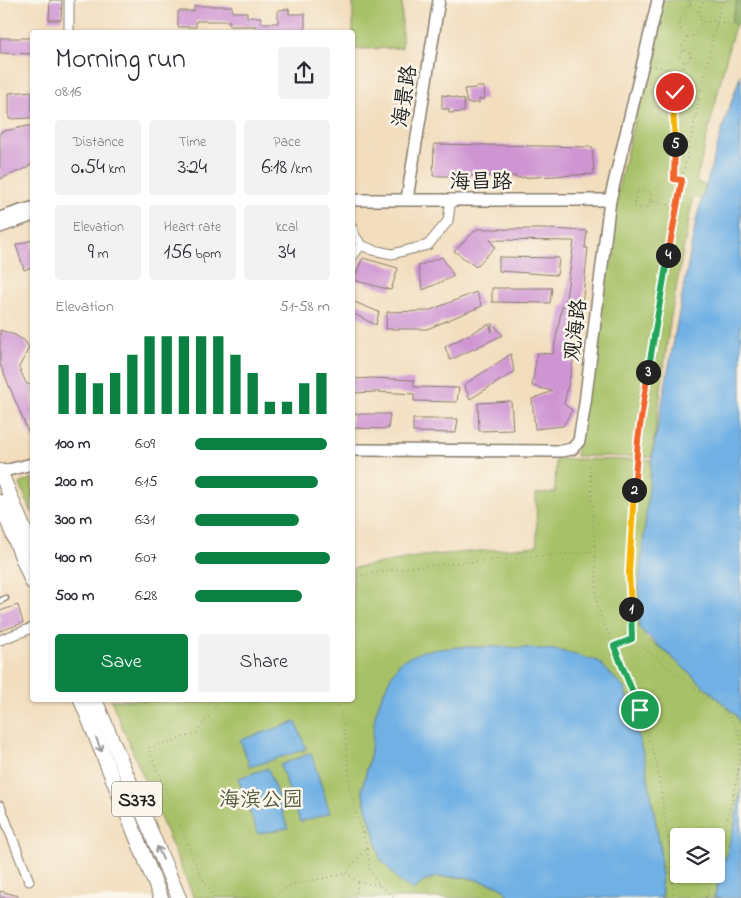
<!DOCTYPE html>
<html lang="en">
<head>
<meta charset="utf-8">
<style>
	:root { --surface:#fff; --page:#f2f2f3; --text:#2b2b33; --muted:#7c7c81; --accent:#0b8043 }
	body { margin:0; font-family:"Indie Flower","LXGW WenKai TC",sans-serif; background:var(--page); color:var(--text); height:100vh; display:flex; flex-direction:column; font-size:19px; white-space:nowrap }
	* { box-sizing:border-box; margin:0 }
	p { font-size:16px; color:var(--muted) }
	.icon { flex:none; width:28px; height:28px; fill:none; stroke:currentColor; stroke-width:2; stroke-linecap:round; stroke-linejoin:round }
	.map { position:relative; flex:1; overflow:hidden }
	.panel { position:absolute; left:30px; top:30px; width:325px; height:672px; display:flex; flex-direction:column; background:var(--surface); border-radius:5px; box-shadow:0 1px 4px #0004 }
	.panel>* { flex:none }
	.controls { position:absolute; left:670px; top:828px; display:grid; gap:10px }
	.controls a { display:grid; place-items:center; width:55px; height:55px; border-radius:5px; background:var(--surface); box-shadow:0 1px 4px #0004; font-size:25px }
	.pin { position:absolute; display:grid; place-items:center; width:42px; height:42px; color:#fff; margin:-21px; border:2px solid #fff; border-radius:50%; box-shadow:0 1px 5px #0007 }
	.km { position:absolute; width:25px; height:25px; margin:-12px; border-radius:50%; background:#222; color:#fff; font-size:14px; line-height:25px; text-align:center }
	.round { display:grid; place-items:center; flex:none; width:52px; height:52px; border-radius:5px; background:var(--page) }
	.overview { display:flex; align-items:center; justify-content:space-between; height:85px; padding:0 25px }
	h1 { font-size:28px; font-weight:600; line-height:38px }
	.stats { display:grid; grid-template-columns:repeat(3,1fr); gap:8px; height:85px; padding:5px 25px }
	.stats div { display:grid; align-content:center; border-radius:5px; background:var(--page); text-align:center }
	.stats b { font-size:21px; font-weight:600 }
	.stats small { font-size:14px; font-weight:400 }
	.stats p { font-size:14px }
	.chart { height:140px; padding:10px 25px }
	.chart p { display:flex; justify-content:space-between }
	.chart svg { width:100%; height:90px; margin-top:5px; stroke:var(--accent); stroke-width:6 }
	.action { display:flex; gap:10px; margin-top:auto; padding:10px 25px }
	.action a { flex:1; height:58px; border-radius:5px; background:var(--accent); color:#fff; font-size:20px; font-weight:600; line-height:58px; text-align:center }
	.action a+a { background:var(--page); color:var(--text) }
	ul { padding:0 25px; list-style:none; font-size:16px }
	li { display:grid; grid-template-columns:80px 60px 1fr; align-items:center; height:38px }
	li i { height:12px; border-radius:6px; background:var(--accent) }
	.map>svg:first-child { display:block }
	.green { fill:#a7c167; stroke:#626e42; fill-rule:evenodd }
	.forest { fill:#85a75c; stroke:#50623c }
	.water { fill:#6fb0e4; stroke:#466680 }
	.building { fill:#cf95d3 }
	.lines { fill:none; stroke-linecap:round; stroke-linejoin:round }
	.lane-casing { stroke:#877c6c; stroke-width:7 }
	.street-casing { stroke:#877c6c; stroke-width:11 }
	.secondary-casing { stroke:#877c6c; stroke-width:14 }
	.primary-casing { stroke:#877c6c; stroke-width:16 }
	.path { stroke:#877c6c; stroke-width:1; stroke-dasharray:1 4; stroke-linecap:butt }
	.lane { stroke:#fff; stroke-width:4.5 }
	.street { stroke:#fff; stroke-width:9 }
	.secondary { stroke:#fff; stroke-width:11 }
	.primary { stroke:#fff; stroke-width:14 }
	.oneway { stroke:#999 }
	.split-1-casing { stroke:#fff; stroke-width:10 }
	.split-2-casing { stroke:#fff; stroke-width:10 }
	.split-3-casing { stroke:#fff; stroke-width:10 }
	.split-4-casing { stroke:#fff; stroke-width:10 }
	.split-5-casing { stroke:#fff; stroke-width:10 }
	.split-6-casing { stroke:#fff; stroke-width:10 }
	.split-1 { stroke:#22a559; stroke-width:6 }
	.split-2 { stroke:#f5b400; stroke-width:6 }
	.split-3 { stroke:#f0652b; stroke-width:6 }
	.split-4 { stroke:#22a559; stroke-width:6 }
	.split-5 { stroke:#f0652b; stroke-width:6 }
	.split-6 { stroke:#f5b400; stroke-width:6 }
	.labels { text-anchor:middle; stroke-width:5; stroke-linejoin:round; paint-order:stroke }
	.shield { fill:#fbf7ec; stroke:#5f5e5a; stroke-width:1 }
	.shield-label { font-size:20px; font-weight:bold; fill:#1c1c1c }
	.street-label { font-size:21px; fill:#1c1c1c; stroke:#fbf7ec }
	.park-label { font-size:21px; fill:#4d5636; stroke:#fbf7ec }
</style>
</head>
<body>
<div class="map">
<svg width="741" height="898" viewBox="0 0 741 898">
	<rect width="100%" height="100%" fill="#fbf7ec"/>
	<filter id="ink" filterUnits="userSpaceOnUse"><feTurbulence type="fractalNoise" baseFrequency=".02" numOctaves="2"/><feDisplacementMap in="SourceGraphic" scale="10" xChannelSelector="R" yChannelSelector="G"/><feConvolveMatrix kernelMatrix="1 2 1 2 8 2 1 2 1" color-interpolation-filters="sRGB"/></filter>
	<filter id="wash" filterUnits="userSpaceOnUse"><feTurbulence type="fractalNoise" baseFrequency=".0096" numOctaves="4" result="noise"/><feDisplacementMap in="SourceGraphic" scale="20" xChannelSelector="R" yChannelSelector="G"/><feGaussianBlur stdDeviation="1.12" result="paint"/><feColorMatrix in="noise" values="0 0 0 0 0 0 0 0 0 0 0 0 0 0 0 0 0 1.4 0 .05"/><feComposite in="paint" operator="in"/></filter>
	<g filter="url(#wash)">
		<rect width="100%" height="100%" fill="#f2ddbd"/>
		<!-- green -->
		<g class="green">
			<polygon points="353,0 402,0 402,48 353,49"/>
			<polygon points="663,0 741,0 741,5 728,51 696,182 705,185 703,199 693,197 670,321 652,457 576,456 577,439 616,197"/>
			<path d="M 556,459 L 651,460 L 644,636 L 684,665 L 741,717 L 741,823 L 722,898 L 662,898 L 660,846 L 645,761 L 557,650 L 508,647 L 459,647 L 370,756 L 362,789 L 366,808 L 374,831 L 413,890 L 425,881 L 436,877 L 465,877 L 500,886 L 510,898 L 194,898 L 111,700 L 352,700 L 353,568 L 422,556 L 537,546 L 536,494 L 555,492 ZM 679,836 L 716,836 L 716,874 L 679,874 Z"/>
			<polygon points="32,478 32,513 20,484"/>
		</g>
		<!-- forest -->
		<polygon class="forest" points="737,0 741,0 741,27 731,22"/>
		<!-- water -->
		<g class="water">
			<polygon points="741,74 741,725 736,715 724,704 639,628 639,585 652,457 697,216 725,120"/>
			<polygon points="459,647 508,647 557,650 598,661 625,689 645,761 660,846 662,898 510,898 500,886 465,877 436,877 425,881 413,890 399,881 380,858 374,831 366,808 362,789 370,756 375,716 380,700 391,676 401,661 423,651"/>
			<polygon points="296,722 306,749 250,767 240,740"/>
			<polygon points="311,753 330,813 300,822 280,765"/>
			<polygon points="268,768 288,828 258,834 238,778"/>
			<polygon points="741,789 741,898 714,898 735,823"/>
		</g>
		<g id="blocks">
			<!-- building -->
			<g class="building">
				<polygon points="50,0 62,0 61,20 49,20"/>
				<polygon points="194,6 232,6 232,12 247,12 247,17 261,17 261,23 278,23 278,10 289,9 289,14 305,14 305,32 256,32 256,26 229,26 230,21 196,21 196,27 178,27 178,11 194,11"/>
				<polygon points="0,38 32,38 32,54 0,53"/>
				<polygon points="476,87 484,87 485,99 479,99 479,103 467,103 464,89 476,88"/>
				<polygon points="32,91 32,118 9,119 9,93"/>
				<polygon points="442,95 450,96 456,98 464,100 464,112 449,113 449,109 442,109"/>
				<polygon points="32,125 32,163 27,168 0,179 0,132"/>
				<polygon points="434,144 592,147 594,174 515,178 516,176 433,176"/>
				<polygon points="477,229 550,229 587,231 585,248 588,248 582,305 583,305 576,349 564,404 572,410 563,426 535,429 532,399 552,391 532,386 537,353 553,354 562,306 565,306 574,241 490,240 495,247 476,267 454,251"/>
				<polygon points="32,240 32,267 24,270 16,245"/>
				<polygon points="442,257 454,276 423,290 418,266"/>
				<polygon points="499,257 559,258 557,275 499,271"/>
				<polygon points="363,258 398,268 391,290 353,280"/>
				<polygon points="492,288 552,288 550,303 492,302"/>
				<polygon points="476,292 482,306 427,329 386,329 387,312 428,311"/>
				<polygon points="352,301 379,312 376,325 352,313"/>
				<polygon points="492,323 503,335 450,360 445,347 489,324 492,332"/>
				<polygon points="0,330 15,335 25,341 29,348 19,367 26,383 32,386 32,441 0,364"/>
				<polygon points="511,354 514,372 470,399 464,385"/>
				<polygon points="372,378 414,380 414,387 459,388 457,402 414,401 414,394 378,392 352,393 352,379"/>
				<polygon points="511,401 513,430 479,431 478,403"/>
				<polygon points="352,414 390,414 388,429 352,428"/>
				<polygon points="413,419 458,419 456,433 413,432"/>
				<polygon points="18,605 23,623 0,631 0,611"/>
				<polygon points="0,891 19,896 19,898 0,898"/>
			</g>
		</g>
	</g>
	<g filter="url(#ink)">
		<use href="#blocks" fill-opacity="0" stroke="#877c6c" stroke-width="1"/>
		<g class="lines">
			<!-- lane casing -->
			<g class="lane-casing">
				<polyline id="lane" points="0,601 6,598"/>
			</g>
			<!-- street casing -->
			<g class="street-casing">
				<g id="street">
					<polyline points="69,32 69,0"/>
					<polyline points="352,228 355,236 361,245 373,250 392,254 428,245 448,221 451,199"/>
					<polyline points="352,257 361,245"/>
					<polyline points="0,640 32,628"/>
					<polyline points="0,806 29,881"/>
				</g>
			</g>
			<!-- secondary casing -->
			<g class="secondary-casing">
				<g id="secondary">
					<polyline points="407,199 439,0"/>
					<polyline points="352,200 610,200"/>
					<polyline points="0,218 24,210 32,208"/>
					<polyline points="0,227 28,217 32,213"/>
					<polyline points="352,450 562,451 572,449 579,441 585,403 610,200 658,0"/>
					<polyline points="0,472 32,464"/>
				</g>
			</g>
			<!-- primary casing -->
			<g class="primary-casing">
				<g id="primary">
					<polyline points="0,471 32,549"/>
					<polyline points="0,502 32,582"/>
					<polyline points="81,700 161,898"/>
					<polyline points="95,700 179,898"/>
				</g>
			</g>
			<!-- path -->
			<g class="path">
				<polyline points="690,4 699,12 701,21"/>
				<polyline points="699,12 701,5 705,0"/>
				<polyline points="717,24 728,23 741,31"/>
				<path d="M 687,37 L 681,33 C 677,13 687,15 690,0"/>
				<circle cx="685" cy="56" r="5.5"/>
				<polyline points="683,51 682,47 688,37 697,34 701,22 716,21"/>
				<polyline points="655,66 681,72 675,92 673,106 675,131 674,179 681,180"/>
				<polyline points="681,72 685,62"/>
				<polyline points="650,201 647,209 634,207 637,190 651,192 650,201 675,206"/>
				<polyline points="590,465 595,550"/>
				<polyline points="352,577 411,567 595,551 597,606 613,645"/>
				<polyline points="632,639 629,573 632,504 638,440 649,366 676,206 716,24 722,0"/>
				<polyline points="338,700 343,726 348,762 349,788 367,848"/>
				<polyline points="379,885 358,882 346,873 367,848 370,870 379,885 396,898"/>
				<polyline points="214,898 199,872 148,748 195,734 216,707 217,700"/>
				<polyline points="273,898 284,889 294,884 345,874"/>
				<polyline points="355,898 358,882"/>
				<polyline points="674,898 669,846 657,765 640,709 614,646 632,639 725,711 736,727 741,740 738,773 721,849 716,864"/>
				<polyline points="706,898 713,874"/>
			</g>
			<!-- lane -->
			<use href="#lane" class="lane"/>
			<!-- street -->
			<use href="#street" class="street"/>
			<!-- secondary -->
			<use href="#secondary" class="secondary"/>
			<!-- primary -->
			<use href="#primary" class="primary"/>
		</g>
		<!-- one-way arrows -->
		<defs><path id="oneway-shaft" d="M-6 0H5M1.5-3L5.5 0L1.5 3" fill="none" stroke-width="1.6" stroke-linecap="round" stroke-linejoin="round" transform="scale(1.25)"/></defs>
		<g class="oneway">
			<use href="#oneway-shaft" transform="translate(99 745) rotate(68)"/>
			<use href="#oneway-shaft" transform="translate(160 853) rotate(-113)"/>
		</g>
	</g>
	<g class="lines" filter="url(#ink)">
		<!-- split-1 casing -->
		<g class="split-1-casing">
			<polyline id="split-1" points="631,609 632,639 614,646 640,710"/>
		</g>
		<!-- split-2 casing -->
		<g class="split-2-casing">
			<polyline id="split-2" points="631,609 629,572 634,490"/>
		</g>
		<!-- split-3 casing -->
		<g class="split-3-casing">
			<polyline id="split-3" points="634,490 638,440 648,372"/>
		</g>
		<!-- split-4 casing -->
		<g class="split-4-casing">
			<polyline id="split-4" points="648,372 668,255"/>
		</g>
		<!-- split-5 casing -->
		<g class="split-5-casing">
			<polyline id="split-5" points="668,255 682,180 674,179 675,144"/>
		</g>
		<!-- split-6 casing -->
		<g class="split-6-casing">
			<polyline id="split-6" points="675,92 673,106 675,144"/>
		</g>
		<!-- split-1 -->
		<use href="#split-1" class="split-1"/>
		<!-- split-2 -->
		<use href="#split-2" class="split-2"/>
		<!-- split-3 -->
		<use href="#split-3" class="split-3"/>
		<!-- split-4 -->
		<use href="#split-4" class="split-4"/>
		<!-- split-5 -->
		<use href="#split-5" class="split-5"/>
		<!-- split-6 -->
		<use href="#split-6" class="split-6"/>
	</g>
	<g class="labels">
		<!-- shield labels -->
		<rect class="shield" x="112" y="781.5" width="50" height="35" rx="4"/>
		<g class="shield-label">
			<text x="137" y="806">S373</text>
		</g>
		<!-- street labels -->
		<g class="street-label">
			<text transform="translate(404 96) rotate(-81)" y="7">海景路</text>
			<text x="481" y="188">海昌路</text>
			<text transform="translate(575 330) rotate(-83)" y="7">观海路</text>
		</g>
		<!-- park labels -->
		<g class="park-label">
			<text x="261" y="806">海滨公园</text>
		</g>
	</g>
</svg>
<div class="controls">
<a><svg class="icon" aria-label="layers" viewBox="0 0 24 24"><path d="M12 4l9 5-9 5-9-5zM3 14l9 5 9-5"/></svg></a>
</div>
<div class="pin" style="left:640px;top:710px;background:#1e9e55"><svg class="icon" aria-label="arrive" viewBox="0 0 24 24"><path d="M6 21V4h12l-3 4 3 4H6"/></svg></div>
<div class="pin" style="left:675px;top:92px;background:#d93025"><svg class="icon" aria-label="check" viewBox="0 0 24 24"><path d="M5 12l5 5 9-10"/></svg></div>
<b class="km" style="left:631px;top:609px">1</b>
<b class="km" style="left:634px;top:490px">2</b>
<b class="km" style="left:648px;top:372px">3</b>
<b class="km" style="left:668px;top:255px">4</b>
<b class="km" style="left:675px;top:144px">5</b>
<section class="panel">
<div class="overview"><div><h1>Morning run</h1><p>08:16</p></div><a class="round"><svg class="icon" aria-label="share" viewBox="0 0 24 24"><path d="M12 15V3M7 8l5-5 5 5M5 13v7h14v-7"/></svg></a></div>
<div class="stats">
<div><p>Distance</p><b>0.54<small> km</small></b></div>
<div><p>Time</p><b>3:24</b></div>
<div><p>Pace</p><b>6:18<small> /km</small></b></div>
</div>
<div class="stats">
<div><p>Elevation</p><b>9<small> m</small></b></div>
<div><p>Heart rate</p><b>156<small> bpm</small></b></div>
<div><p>kcal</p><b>34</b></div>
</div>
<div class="chart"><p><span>Elevation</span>51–58 m</p>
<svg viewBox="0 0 160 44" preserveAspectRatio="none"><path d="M5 44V20M15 44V24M25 44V29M35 44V24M45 44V15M55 44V6M65 44V6M75 44V6M85 44V6M95 44V6M105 44V15M115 44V24M125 44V38M135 44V38M145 44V29M155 44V24"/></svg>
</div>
<ul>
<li><b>100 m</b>6:09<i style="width:98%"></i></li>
<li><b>200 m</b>6:15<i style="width:91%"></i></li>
<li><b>300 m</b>6:31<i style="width:77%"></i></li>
<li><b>400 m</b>6:07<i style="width:100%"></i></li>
<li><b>500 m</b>6:28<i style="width:79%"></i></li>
</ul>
<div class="action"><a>Save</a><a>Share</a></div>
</section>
</div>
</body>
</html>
